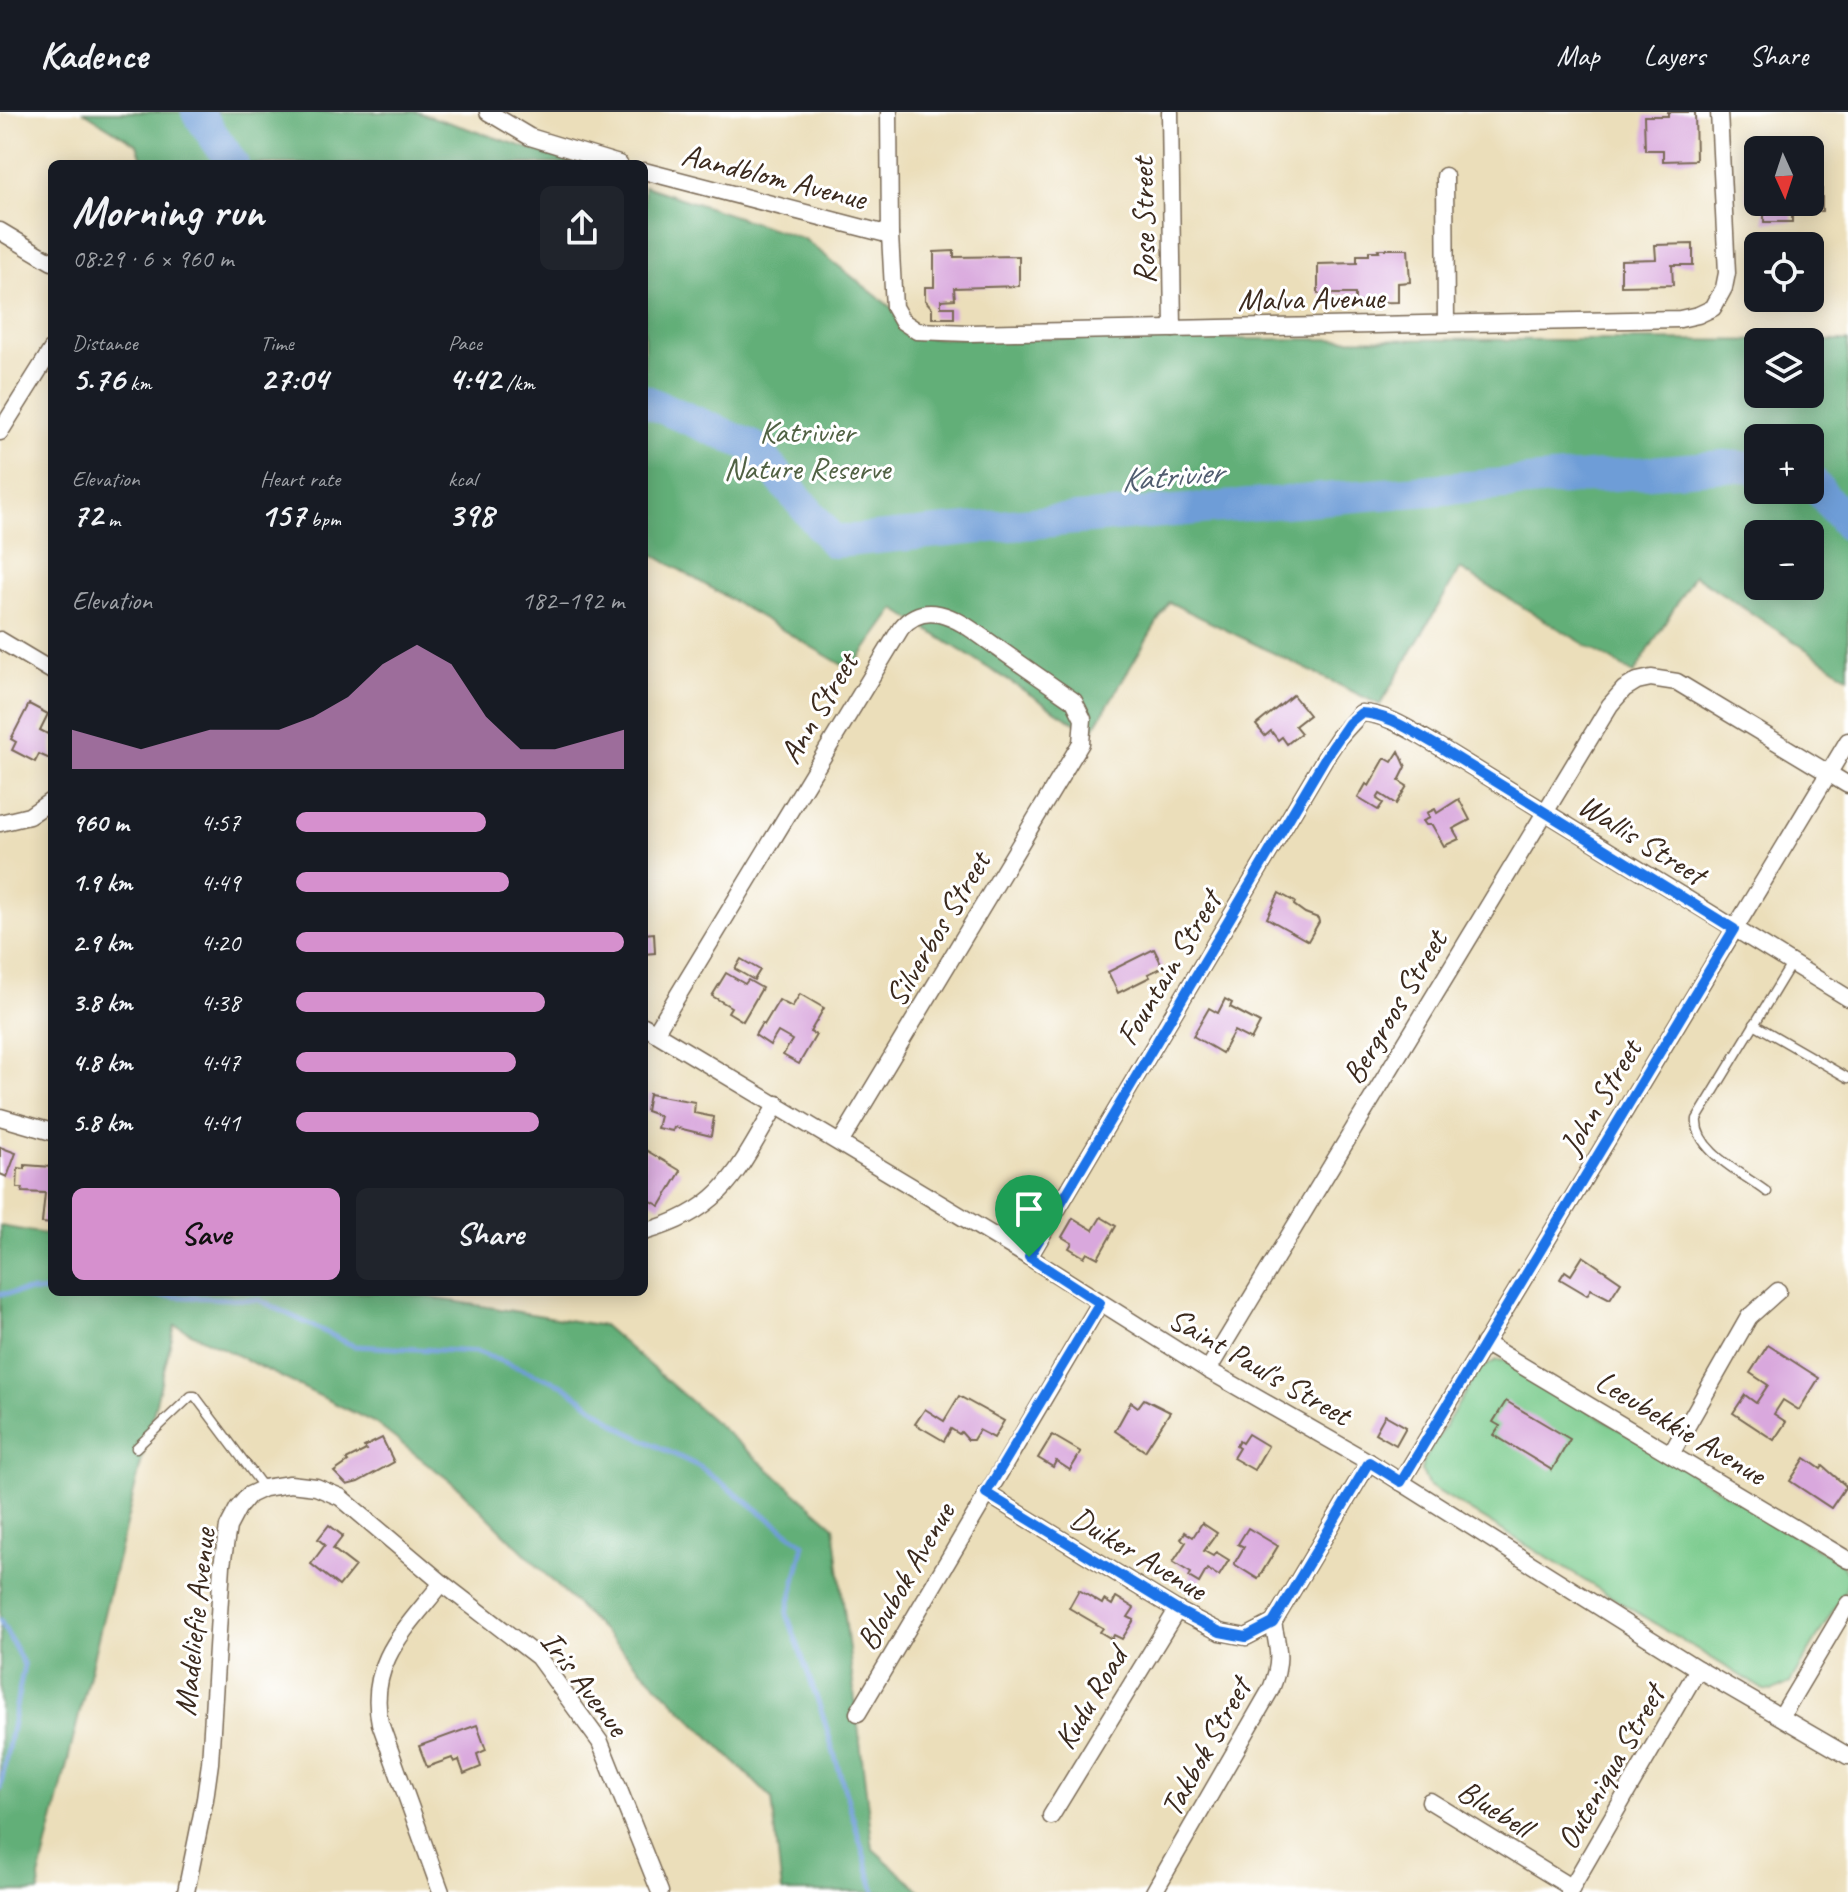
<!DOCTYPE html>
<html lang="en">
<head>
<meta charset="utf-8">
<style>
	:root { --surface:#171b24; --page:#20242c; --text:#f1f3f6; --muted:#9ea1a6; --line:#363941; --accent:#d690ce }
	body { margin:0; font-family:Caveat,sans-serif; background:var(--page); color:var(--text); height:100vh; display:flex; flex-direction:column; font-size:30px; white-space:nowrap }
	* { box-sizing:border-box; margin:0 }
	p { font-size:26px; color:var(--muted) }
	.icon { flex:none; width:44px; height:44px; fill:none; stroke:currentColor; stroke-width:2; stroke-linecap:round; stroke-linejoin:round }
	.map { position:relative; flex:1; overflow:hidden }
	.details { position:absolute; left:48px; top:48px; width:600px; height:1136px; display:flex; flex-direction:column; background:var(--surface); border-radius:12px; box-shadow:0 4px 20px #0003 }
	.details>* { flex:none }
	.needle { width:52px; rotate:177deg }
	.tools { position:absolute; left:1744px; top:24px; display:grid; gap:16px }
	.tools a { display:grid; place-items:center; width:80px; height:80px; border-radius:12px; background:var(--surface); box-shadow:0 4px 20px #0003; font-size:40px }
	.pin { position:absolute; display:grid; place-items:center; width:68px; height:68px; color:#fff; margin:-82px -34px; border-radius:50% 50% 50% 0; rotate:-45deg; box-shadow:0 0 8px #0007 }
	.pin .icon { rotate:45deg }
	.round { display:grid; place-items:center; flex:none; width:84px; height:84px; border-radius:12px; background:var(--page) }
	.overview { display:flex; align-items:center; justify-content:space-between; height:136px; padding:0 24px }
	h1 { font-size:44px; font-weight:800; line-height:60px }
	.figures { display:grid; grid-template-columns:repeat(3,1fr); gap:12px; height:136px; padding:8px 24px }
	.figures div { display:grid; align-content:center }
	.figures b { font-size:34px; font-weight:800 }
	.figures small { font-size:22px; font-weight:400 }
	.figures p { font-size:22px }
	.chart { height:224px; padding:16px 24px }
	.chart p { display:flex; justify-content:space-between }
	.chart svg { width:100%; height:144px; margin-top:8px; fill:var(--accent); opacity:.7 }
	.primary-button { display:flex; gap:16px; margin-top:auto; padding:16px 24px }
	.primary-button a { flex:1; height:92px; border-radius:12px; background:var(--accent); color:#111; font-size:32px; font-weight:800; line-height:92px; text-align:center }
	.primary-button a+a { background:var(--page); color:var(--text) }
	ul { padding:0 24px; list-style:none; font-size:26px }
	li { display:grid; grid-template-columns:128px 96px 1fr; align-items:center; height:60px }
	li i { height:20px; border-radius:10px; background:var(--accent) }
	header { display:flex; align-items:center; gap:48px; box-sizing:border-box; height:112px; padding:0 40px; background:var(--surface); border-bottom:2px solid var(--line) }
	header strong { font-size:38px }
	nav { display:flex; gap:44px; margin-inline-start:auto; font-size:28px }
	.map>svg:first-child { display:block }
	.green { fill:#79cb8c; stroke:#5a7a55; stroke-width:2 }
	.forest { fill:#62af78; stroke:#4e6c4b; stroke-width:2; fill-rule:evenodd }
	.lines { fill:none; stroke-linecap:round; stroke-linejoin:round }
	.stream { stroke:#6e9dd7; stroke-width:5 }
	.river { stroke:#6e9dd7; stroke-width:32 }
	.building { fill:#d9a8dd }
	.lane-casing { stroke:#796955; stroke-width:11 }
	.street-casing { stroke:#796955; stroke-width:19 }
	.lane { stroke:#fff; stroke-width:8 }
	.street { stroke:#fff; stroke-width:16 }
	.route-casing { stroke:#fff; stroke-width:16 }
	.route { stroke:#1a73e8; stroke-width:10 }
	.labels { text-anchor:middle; stroke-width:6; stroke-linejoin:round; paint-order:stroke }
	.street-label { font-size:32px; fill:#3b2a1e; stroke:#fff }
	.park-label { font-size:32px; fill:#516244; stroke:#fff }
	.water-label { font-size:34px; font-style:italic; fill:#525e71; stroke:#fff }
</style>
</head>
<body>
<header>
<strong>Kadence</strong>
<nav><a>Map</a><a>Layers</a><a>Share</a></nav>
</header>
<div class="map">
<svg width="1848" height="1780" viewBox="0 0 1848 1780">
	<rect width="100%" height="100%" fill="#fff"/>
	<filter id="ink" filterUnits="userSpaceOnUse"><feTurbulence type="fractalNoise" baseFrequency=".0125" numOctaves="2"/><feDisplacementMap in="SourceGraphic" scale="16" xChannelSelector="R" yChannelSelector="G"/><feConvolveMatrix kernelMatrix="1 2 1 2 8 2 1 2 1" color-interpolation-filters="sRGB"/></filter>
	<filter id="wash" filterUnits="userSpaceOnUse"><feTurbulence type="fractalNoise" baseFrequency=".006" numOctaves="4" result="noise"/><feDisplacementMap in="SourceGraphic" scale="32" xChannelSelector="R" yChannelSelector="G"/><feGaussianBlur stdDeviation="1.8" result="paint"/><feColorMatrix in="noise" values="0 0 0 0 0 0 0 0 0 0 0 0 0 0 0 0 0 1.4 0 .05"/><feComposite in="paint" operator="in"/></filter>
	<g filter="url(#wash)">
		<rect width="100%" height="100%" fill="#ebdeba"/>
		<!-- green -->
		<polygon class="green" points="1497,1248 1507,1249 1842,1452 1848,1464 1845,1479 1790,1571 1773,1579 1764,1578 1428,1373 1422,1359 1424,1348 1479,1258"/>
		<!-- forest -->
		<g class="forest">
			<polygon points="84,0 417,0 576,52 144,52 137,33"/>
			<path d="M 644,74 L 804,127 L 930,226 L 1848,229 L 1848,565 L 1694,463 L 1634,562 L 1460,457 L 1380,593 L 1169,490 L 1091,621 L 895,497 L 851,558 L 644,437 ZM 1758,230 L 1810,230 L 1810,282 L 1758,282 ZM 1758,326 L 1810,326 L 1810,378 L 1758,378 ZM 1758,422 L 1810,422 L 1810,474 L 1758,474 Z"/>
			<polygon points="0,1114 52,1123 52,1180 397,1180 604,1214 834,1414 873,1737 921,1780 782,1780 772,1687 458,1375 375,1311 175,1213 39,1766 40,1780 0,1780"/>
		</g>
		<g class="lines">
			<!-- stream -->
			<g class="stream">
				<polyline points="0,1182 31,1179 259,1188 354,1234 478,1240 563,1273 626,1319 700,1355 804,1432 787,1502 823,1604 875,1780"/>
				<polyline points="0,1508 24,1553 0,1677"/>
			</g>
			<!-- river -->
			<g class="river">
				<polyline points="197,0 233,52"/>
				<polyline points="644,288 754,335 834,430 1052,409 1724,354 1758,356"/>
				<polyline points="1810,367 1848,413"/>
			</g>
		</g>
		<g id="blocks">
			<!-- building -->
			<g class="building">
				<polygon points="1668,0 1695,0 1696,48 1663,49 1663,38 1645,38 1644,4 1668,4"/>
				<polygon points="1758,67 1758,88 1747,88 1746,68"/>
				<polygon points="1810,77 1822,77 1822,99 1792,100 1792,110 1764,110 1764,98 1770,97 1770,90 1810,90"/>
				<polygon points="1693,132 1693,153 1672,153 1673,173 1621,174 1621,148 1656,147 1655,133"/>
				<polygon points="1378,137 1408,137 1410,170 1398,171 1398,190 1355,191 1355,182 1318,182 1318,152 1357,151 1357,143 1369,143 1369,139 1379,139"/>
				<polygon points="954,139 954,145 1019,144 1019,174 954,176 955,187 941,188 941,195 954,195 954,206 932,206 932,196 925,188 925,175 934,175 934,140"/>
				<polygon points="1293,583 1309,603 1295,614 1301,621 1287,632 1282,625 1278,628 1271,619 1265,624 1256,613"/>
				<polygon points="29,592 48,602 40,618 52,624 52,648 39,642 35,650 12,638 16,630 11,627"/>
				<polygon points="1399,639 1406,655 1399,669 1407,674 1396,692 1380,682 1377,687 1383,691 1378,698 1358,686 1366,672 1369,674 1385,646 1392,650"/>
				<polygon points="1459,687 1470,708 1453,717 1459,727 1444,734 1432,713 1426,713 1423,709 1430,706 1427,701 1435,697 1437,701"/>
				<polygon points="1279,781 1295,790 1294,793 1305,801 1318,806 1319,810 1308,829 1267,806"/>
				<polygon points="654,821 655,841 644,842 644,822"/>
				<polygon points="1154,837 1163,855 1148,862 1150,865 1118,881 1108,860"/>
				<polygon points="741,847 760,858 754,868 735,857"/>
				<polygon points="726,861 745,872 748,868 762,876 743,909 728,900 731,895 712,884"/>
				<polygon points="800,882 824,896 810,920 816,923 799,952 783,943 792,928 778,920 770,933 755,923 762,911 764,913 779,888 792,895"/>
				<polygon points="1225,887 1232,891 1230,895 1260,911 1251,928 1234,919 1222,941 1193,924 1209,896 1218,901"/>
				<polygon points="649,982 695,990 694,1001 714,1005 711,1024 674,1015 673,1019 657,1016 660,1004 646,999"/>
				<polygon points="0,1035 16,1041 7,1065 0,1062"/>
				<polygon points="644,1037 681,1059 660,1094 644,1085"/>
				<polygon points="25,1053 52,1055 52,1112 42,1111 45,1081 22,1080 23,1076 17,1076 18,1056 25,1057"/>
				<polygon points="1101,1105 1116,1114 1098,1146 1087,1140 1084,1145 1069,1136 1072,1131 1062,1125 1073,1106 1093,1118"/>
				<polygon points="1583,1144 1621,1170 1610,1187 1591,1177 1587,1183 1560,1167 1565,1159 1571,1163"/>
				<polygon points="1768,1233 1819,1266 1799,1298 1783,1288 1774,1302 1786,1310 1774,1328 1733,1301 1745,1283 1756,1291 1768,1273 1750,1261"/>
				<polygon points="959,1284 1004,1309 994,1326 979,1318 973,1328 968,1328 961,1320 959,1322 951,1317 944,1329 915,1312 925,1297 944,1309"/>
				<polygon points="1144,1287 1170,1300 1145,1339 1115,1319 1131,1290 1138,1295"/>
				<polygon points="1506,1289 1570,1327 1552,1358 1494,1323 1500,1314 1493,1310"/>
				<polygon points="1385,1303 1406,1315 1396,1333 1375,1321"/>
				<polygon points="1248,1322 1268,1334 1254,1358 1233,1346 1239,1336 1236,1334 1239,1329 1242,1331"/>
				<polygon points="1052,1323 1081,1340 1070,1358 1056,1349 1053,1355 1038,1346"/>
				<polygon points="382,1326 394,1350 358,1370 347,1373 334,1360 348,1350 346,1348 366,1338 364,1335"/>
				<polygon points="1805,1346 1821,1357 1823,1354 1846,1374 1831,1396 1790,1369"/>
				<polygon points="1202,1411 1217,1421 1204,1439 1213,1444 1216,1440 1229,1448 1219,1464 1207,1457 1199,1471 1189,1465 1191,1461 1173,1450 1186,1430 1181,1427 1185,1420 1193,1425"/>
				<polygon points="329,1413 343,1424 333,1437 355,1454 339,1474 311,1452 325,1433 318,1427"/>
				<polygon points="1248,1416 1278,1434 1258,1467 1234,1452 1244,1435 1238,1432"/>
				<polygon points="1079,1478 1102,1492 1104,1488 1112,1493 1116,1485 1134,1496 1128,1505 1134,1508 1122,1527 1114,1523 1112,1527 1100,1520 1103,1516 1069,1496"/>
				<polygon points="477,1613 486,1638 477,1642 481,1655 464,1662 459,1648 454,1650 452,1646 427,1655 419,1634"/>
			</g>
		</g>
	</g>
	<g filter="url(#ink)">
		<use href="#blocks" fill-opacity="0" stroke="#796955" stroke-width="2"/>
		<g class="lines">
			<!-- lane casing -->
			<g class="lane-casing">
				<g id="lane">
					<polyline points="1754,912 1848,966"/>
					<path d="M 1767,1080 C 1744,1062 1694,1039 1697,1007 L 1791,852"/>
					<polyline points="136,1336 191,1284 195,1284 264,1376"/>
				</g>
			</g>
			<!-- street casing -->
			<g class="street-casing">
				<g id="street">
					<polyline points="488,0 530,25 619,52"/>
					<polyline points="889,0 890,123 894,195 902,209 917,219 969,221 1680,207 1698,203 1713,196 1724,176 1727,161 1719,0"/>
					<polyline points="1170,0 1173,217"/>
					<polyline points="644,59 890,123"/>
					<polyline points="1445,64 1446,210"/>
					<polyline points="0,119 52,150"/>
					<polyline points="0,320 52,237"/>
					<polyline points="0,528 52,559"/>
					<polyline points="0,711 29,704 52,688"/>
					<polyline points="644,914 1029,1145 1208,1258 1369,1350 1698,1557 1848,1644"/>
					<path d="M 655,921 L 901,516 C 911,504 924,499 939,502 C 961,507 980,524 998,536 C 1023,554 1048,571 1074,589 L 1083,607 L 1081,631 L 840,1031"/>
					<polyline points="0,1005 52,1020"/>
					<path d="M 644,1120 C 724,1098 738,1058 777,992"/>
					<path d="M 1029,1145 L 1325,646 L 1339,625 L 1361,601 C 1389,602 1414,621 1438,634 L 1848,886"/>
					<polyline points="1484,1231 1848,1448"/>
					<polyline points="1208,1258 1610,593 1624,577 1637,569 1651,566 1677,570 1848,673"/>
					<polyline points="1671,1342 1749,1205 1778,1179"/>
					<polyline points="1401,1370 1848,629"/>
					<polyline points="986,1381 1177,1498 1220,1520 1246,1525 1273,1511 1369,1350"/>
					<polyline points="858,1601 1100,1191"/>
					<polyline points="1782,1603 1848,1492"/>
					<polyline points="1430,1689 1572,1776"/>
					<polyline points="1051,1704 1177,1498"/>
					<polyline points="186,1780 205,1687 210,1651 222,1453 228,1415 238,1396 249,1383 264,1376 290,1372 316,1375 340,1385 442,1471 538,1545 600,1630 660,1780"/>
					<path d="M 441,1780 L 380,1611 C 367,1550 408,1515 442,1471"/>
					<path d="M 1154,1780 L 1271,1577 C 1282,1550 1279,1539 1273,1511"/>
					<polyline points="1569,1780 1698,1557"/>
				</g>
			</g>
			<!-- lane -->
			<use href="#lane" class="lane"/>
			<!-- street -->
			<use href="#street" class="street"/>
		</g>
	</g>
	<g class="lines" filter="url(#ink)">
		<!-- route casing -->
		<g class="route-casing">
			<path id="route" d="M 1361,601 C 1389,602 1414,621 1438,634 L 1734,817 L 1401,1370 L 1369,1350 L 1273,1511 L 1246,1525 L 1220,1520 L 1177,1498 L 986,1381 L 1100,1191 L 1029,1145 L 1325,646 L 1349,611 Z"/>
		</g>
		<!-- route -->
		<use href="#route" class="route"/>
	</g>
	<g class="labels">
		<!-- street labels -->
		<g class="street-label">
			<text transform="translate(774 64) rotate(14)" y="11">Aandblom Avenue</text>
			<text transform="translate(1143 109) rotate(-91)" y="11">Rose Street</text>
			<text transform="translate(1311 186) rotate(-1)" y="11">Malva Avenue</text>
			<text transform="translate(818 596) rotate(-59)" y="11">Ann Street</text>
			<text transform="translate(1642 727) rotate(32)" y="11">Wallis Street</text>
			<text transform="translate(937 817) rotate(-59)" y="11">Silverbos Street</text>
			<text transform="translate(1168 856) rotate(-59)" y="11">Fountain Street</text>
			<text transform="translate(1394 895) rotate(-59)" y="11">Bergroos Street</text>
			<text transform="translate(1600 985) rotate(-59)" y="11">John Street</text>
			<text transform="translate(1260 1254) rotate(30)" y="11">Saint Paul's Street</text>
			<text transform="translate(1681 1315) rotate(31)" y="11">Leeubekkie Avenue</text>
			<text transform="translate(1139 1441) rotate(31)" y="11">Duiker Avenue</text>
			<text transform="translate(905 1464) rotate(-60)" y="11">Bloubok Avenue</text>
			<text transform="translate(194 1510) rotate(-84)" y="11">Madeliefie Avenue</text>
			<text transform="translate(585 1571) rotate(53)" y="11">Iris Avenue</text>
			<text transform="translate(1090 1586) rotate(-59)" y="11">Kudu Road</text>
			<text transform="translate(1205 1635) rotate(-61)" y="11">Takbok Street</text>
			<text transform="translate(1610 1655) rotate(-60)" y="11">Outeniqua Street</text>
			<text transform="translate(1495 1696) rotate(32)" y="11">Bluebell</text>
		</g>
		<!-- park labels -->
		<g class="park-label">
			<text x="807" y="330">Katrivier<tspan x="807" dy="37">Nature Reserve</tspan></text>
		</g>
		<!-- water labels -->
		<g class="water-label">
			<text transform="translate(1171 363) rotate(-5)" y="12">Katrivier</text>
		</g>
	</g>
</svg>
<div class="tools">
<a><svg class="needle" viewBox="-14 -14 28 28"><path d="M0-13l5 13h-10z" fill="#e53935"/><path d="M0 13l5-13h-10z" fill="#9ea1a6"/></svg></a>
<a><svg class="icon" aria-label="locate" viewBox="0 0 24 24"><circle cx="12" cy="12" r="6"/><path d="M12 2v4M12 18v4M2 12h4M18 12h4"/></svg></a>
<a><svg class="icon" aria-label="layers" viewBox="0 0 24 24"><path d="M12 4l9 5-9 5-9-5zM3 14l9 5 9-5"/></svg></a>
<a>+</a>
<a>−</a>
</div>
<div class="pin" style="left:1029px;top:1145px;background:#1e9e55"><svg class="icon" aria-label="arrive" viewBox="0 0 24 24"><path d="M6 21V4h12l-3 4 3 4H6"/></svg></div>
<section class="details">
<div class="overview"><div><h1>Morning run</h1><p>08:29 · 6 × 960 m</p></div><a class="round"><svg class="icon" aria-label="share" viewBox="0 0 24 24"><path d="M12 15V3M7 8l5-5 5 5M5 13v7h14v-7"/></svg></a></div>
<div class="figures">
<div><p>Distance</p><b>5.76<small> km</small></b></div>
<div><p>Time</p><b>27:04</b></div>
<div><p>Pace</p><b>4:42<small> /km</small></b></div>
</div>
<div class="figures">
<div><p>Elevation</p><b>72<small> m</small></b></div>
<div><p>Heart rate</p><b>157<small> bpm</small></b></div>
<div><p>kcal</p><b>398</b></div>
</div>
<div class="chart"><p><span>Elevation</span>182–192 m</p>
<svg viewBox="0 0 160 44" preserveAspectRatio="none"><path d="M0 44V32L10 35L20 38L30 35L40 32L50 32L60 32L70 28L80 22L90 12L100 6L110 12L120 28L130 38L140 38L150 35L160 32V44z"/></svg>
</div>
<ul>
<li><b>960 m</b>4:57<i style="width:58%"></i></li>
<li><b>1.9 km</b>4:49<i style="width:65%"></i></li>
<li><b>2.9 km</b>4:20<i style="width:100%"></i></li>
<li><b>3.8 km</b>4:38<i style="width:76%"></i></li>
<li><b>4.8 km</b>4:47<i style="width:67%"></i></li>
<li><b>5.8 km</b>4:41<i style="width:74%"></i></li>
</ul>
<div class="primary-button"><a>Save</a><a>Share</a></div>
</section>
</div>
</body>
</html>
